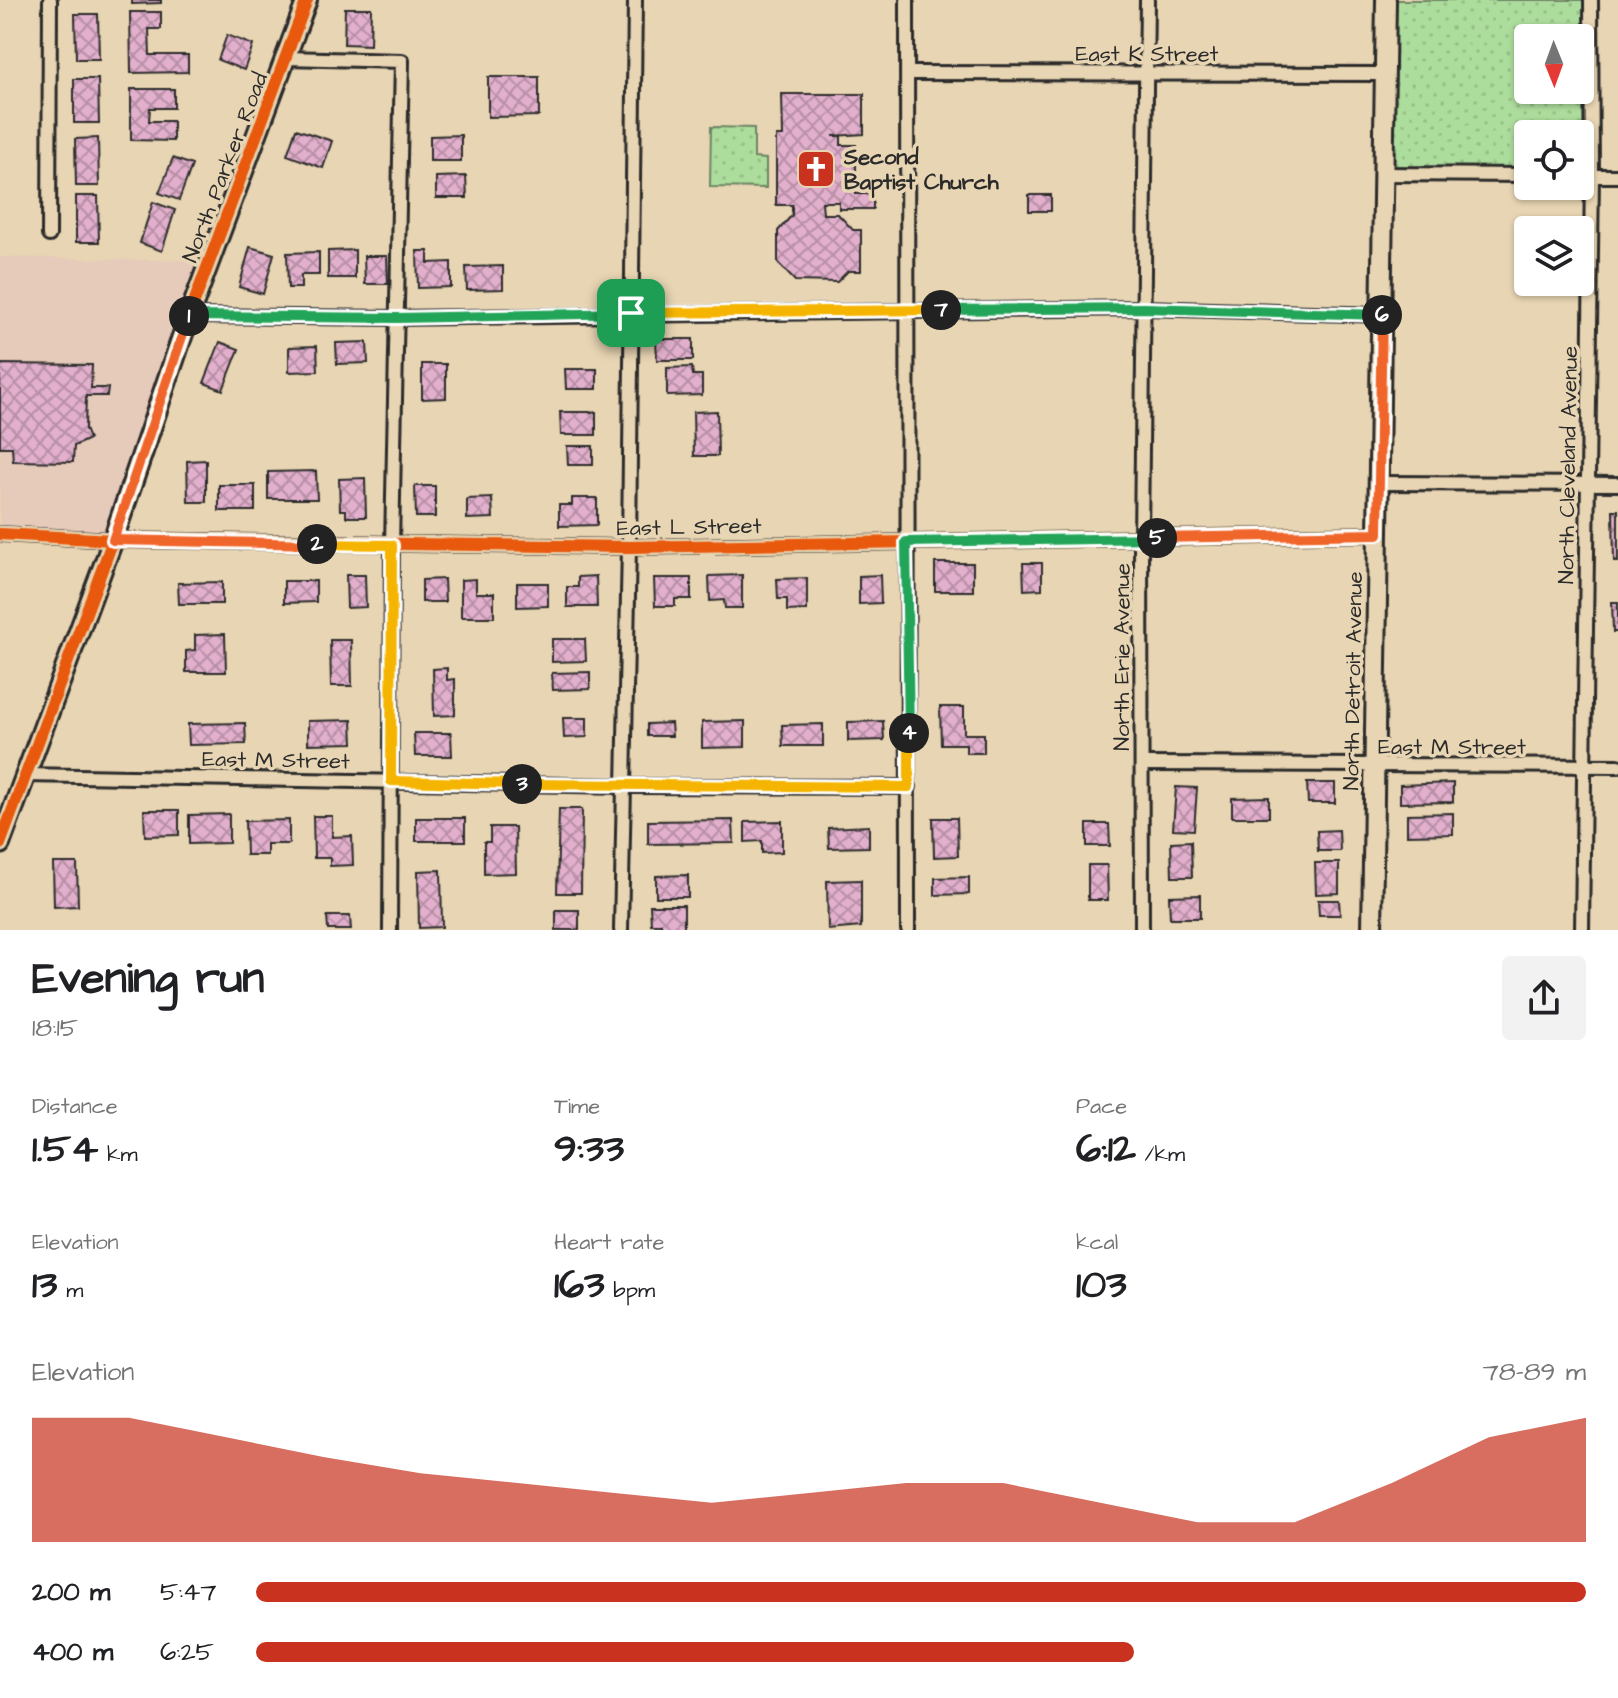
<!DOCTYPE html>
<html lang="en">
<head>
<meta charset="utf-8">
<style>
	:root { --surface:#fff; --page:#f2f2f2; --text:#202124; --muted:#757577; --accent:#c8321e }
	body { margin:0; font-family:"Architects Daughter",sans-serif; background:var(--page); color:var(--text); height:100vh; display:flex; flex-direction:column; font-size:30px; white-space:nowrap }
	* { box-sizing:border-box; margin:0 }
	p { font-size:26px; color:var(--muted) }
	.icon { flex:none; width:44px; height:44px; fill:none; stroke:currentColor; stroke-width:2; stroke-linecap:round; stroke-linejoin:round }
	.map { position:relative; height:930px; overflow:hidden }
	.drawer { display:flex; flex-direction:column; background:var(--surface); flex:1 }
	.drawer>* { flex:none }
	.needle { width:52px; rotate:179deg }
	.controls { position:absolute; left:1514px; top:24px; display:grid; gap:16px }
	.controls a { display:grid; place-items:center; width:80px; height:80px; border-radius:8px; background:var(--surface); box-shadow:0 2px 6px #0004; font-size:40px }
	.pin { position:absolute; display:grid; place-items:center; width:68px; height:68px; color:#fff; margin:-34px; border-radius:16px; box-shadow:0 4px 12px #0006 }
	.km { position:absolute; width:40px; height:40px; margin:-20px; border-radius:50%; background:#222; color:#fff; font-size:22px; line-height:40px; text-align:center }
	.round { display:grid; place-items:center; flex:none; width:84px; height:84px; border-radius:8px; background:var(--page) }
	.headline { display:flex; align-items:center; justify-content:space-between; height:136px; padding:0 32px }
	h1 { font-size:44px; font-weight:800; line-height:60px }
	.stats { display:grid; grid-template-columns:repeat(3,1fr); gap:12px; height:136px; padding:8px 32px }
	.stats div { display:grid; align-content:center }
	.stats b { font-size:40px; font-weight:800 }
	.stats small { font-size:22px; font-weight:400 }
	.stats p { font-size:22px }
	.chart { height:224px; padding:16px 32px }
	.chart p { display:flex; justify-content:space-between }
	.chart svg { width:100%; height:144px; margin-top:8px; fill:var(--accent); opacity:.7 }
	ul { padding:0 32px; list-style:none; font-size:26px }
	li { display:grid; grid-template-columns:128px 96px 1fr; align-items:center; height:60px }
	li i { height:20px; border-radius:10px; background:var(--accent) }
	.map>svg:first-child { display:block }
	.built { fill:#e6caba }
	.park { fill:url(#park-dots); stroke:#6c8464; stroke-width:2; fill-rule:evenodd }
	.building { fill:url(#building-cross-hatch); stroke:#2b2b2b; stroke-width:2 }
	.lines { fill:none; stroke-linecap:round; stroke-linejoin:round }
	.street-casing { stroke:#2b2b2b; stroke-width:18 }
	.secondary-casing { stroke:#2b2b2b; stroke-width:24 }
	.street { stroke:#e8d5b3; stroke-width:12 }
	.secondary { stroke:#e8d5b3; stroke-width:18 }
	.cycleway-casing { stroke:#e8d5b3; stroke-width:17 }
	.cycleway { stroke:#e8590c; stroke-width:12 }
	.split-1-casing { stroke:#fff; stroke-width:16 }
	.split-2-casing { stroke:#fff; stroke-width:16 }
	.split-3-casing { stroke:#fff; stroke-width:16 }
	.split-4-casing { stroke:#fff; stroke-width:16 }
	.split-5-casing { stroke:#fff; stroke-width:16 }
	.split-6-casing { stroke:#fff; stroke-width:16 }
	.split-7-casing { stroke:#fff; stroke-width:16 }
	.split-8-casing { stroke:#fff; stroke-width:16 }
	.split-1 { stroke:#22a559; stroke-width:10 }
	.split-2 { stroke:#f0652b; stroke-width:10 }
	.split-3 { stroke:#f5b400; stroke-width:10 }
	.split-4 { stroke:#f5b400; stroke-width:10 }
	.split-5 { stroke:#22a559; stroke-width:10 }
	.split-6 { stroke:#f0652b; stroke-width:10 }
	.split-7 { stroke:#22a559; stroke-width:10 }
	.split-8 { stroke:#f5b400; stroke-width:10 }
	.labels { text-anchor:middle; stroke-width:7; stroke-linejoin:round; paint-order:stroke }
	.street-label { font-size:22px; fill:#2b2b2b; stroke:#e8d5b3 }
	.poi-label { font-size:22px; font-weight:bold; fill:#2b2b2b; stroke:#e8d5b3; text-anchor:start }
</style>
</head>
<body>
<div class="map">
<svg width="1618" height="930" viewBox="0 0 1618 930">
	<defs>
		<pattern id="park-dots" width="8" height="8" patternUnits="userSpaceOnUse" patternTransform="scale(2)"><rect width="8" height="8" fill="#addd9d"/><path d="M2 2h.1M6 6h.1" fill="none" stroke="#95be87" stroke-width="1.8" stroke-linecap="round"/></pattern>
		<pattern id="building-cross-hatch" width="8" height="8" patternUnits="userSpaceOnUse" patternTransform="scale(2)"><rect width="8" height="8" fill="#e2afcc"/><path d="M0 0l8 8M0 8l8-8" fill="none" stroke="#b78fa6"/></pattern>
	</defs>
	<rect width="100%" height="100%" fill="#e8d5b3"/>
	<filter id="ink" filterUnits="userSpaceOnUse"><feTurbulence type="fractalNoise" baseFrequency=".0125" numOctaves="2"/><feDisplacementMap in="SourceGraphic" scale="16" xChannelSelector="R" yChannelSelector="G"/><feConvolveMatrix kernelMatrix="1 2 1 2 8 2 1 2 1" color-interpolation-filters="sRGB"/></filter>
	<g filter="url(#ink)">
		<!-- built -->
		<polygon class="built" points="0,257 206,261 109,534 0,532"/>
		<!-- park -->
		<g class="park">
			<path d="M 1392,0 L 1584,0 L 1583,168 L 1580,167 L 1580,134 L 1528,134 L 1528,167 L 1391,167 ZM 1528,38 L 1580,38 L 1580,90 L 1528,90 Z"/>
			<polygon points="711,127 754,128 754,158 766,159 766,188 710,187"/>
		</g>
		<!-- building -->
		<g class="building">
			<polygon points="132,0 161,0 161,3 132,4"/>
			<polygon points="345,8 371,8 370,45 344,44"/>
			<polygon points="130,12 161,12 161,29 149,29 150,55 188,55 188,72 131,73"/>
			<polygon points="75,14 98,14 99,59 76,59"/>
			<polygon points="227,35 253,45 244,70 218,60"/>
			<polygon points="488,77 539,77 539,116 488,117"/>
			<polygon points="74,79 98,79 99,123 74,123"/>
			<polygon points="131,89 174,89 174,108 150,108 149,121 173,121 173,141 131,140"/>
			<polygon points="782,94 864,94 864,134 833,136 841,136 841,145 856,145 856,194 873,194 873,209 839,209 839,202 822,202 823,214 838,214 853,230 861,230 861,271 848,271 837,282 795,281 778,263 778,231 792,215 792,205 776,205 776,136 783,136"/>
			<polygon points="296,129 332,141 323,168 287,155"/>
			<polygon points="461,135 461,161 430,161 430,136"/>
			<polygon points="98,138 99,186 76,186 75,139"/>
			<polygon points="173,158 192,165 179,200 159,193"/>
			<polygon points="466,176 467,198 436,198 436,177"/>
			<rect x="1029" y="195" width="22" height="16"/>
			<polygon points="76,196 98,196 99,242 76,242"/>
			<polygon points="153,202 175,210 162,251 140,243"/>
			<polygon points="250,247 274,254 263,294 239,287"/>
			<polygon points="355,250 355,278 328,278 328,251"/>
			<polygon points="417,251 428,251 428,263 451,262 451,287 418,288"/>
			<polygon points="319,252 319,275 301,275 301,288 288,288 287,253"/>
			<polygon points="364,256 387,256 388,284 365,284"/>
			<polygon points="503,266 503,289 467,290 466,267"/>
			<polygon points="656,339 693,339 693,360 657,360"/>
			<polygon points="220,342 239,349 223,390 204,383"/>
			<polygon points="367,342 368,363 337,364 336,343"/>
			<polygon points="317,346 318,371 289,372 289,347"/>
			<polygon points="0,364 92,365 91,388 108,388 107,396 86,396 85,429 89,439 74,446 73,462 13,461 12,447 0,447"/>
			<polygon points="422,364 446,364 446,398 422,399"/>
			<polygon points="692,367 693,375 702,375 702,395 667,396 667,368"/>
			<polygon points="565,369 597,369 597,389 566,389"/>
			<polygon points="717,411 718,456 694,456 693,412"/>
			<polygon points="560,412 596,412 596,435 561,435"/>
			<polygon points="567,446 593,446 593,465 568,465"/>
			<polygon points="206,460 206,502 188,502 187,461"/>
			<polygon points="316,471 317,499 268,499 268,472"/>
			<polygon points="365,478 366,517 346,517 346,510 340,510 339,479"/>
			<rect x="219" y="485" width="36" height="26"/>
			<polygon points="415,486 435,486 435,517 416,517"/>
			<polygon points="492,498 493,518 467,519 467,499"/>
			<polygon points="572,498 597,498 597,525 559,526 559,505 572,505"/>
			<polygon points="1613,510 1618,510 1618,562 1614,562"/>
			<rect x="935" y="563" width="38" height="28"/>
			<polygon points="1023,563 1042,563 1042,589 1024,590"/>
			<polygon points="346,575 365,575 366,607 347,608"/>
			<polygon points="742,575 742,608 725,608 724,600 710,601 709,576"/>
			<polygon points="880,575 881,603 859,604 859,576"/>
			<polygon points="596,576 597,607 567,607 567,587 578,587 578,577"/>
			<polygon points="654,578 691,578 691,599 675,599 675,606 655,606"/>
			<polygon points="807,578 807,610 787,611 787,599 778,599 777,579"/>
			<polygon points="444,579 445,602 422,602 422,580"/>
			<polygon points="476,579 476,593 494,593 494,617 461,617 461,580"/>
			<polygon points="284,581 316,581 316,602 284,603"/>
			<polygon points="222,582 222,604 179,604 178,583"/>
			<polygon points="517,583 548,583 548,606 517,607"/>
			<polygon points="1612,602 1618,602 1618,632 1613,632"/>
			<polygon points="225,634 226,672 186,672 186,651 195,650 195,635"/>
			<polygon points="552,639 585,639 586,661 552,662"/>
			<polygon points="330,640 351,640 352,686 331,686"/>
			<polygon points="447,668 447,680 455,679 455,715 434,716 433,669"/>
			<polygon points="590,672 590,689 553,690 552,673"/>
			<polygon points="940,707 964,707 964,734 984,734 984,753 966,753 966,744 941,744"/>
			<polygon points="563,718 587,718 587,737 564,738"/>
			<polygon points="352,720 353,743 308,744 308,721"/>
			<polygon points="745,721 745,747 702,748 702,722"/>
			<polygon points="883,721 884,740 848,741 848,722"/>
			<polygon points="245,723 246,744 189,745 188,724"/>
			<polygon points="671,723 672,736 647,736 647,724"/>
			<polygon points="823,724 823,746 783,746 782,725"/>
			<polygon points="414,733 451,733 452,756 415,756"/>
			<polygon points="1307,783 1335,783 1335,803 1308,803"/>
			<polygon points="1453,783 1453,802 1400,803 1400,785"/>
			<polygon points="1176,787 1197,788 1194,830 1173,829"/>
			<polygon points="1269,797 1269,817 1232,817 1232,798"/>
			<polygon points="559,809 582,809 581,893 557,893"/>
			<polygon points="144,810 179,810 179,835 145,836"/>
			<polygon points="1453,813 1453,834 1407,835 1407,814"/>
			<polygon points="229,814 229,843 189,844 189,815"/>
			<polygon points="313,816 332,816 332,837 352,836 353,865 330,866 330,858 314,858"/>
			<rect x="416" y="818" width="49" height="23"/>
			<polygon points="933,818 957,818 958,856 934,857"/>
			<polygon points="289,820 289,844 267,844 267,855 246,855 245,821"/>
			<polygon points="733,820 734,843 648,844 648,821"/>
			<polygon points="782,821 782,852 762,853 762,841 745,842 745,822"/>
			<polygon points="1087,824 1109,824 1110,846 1087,846"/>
			<polygon points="869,826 869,847 829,848 828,828"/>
			<polygon points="490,827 515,827 516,873 484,874 484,842 490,842"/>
			<polygon points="1339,830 1340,851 1318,851 1317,831"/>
			<polygon points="1191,841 1192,877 1172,877 1171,842"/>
			<polygon points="53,863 77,863 78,906 54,907"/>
			<polygon points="1315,863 1339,863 1339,893 1316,894"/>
			<polygon points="1088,865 1107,865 1108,900 1088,900"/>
			<polygon points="441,870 442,927 419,928 418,871"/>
			<polygon points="688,875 688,897 656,897 656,876"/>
			<polygon points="969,877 969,894 935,895 935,878"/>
			<polygon points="861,880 861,927 828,930 827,881"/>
			<polygon points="1200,895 1200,918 1170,918 1169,896"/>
			<polygon points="1318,900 1339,900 1340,915 1319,915"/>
			<polygon points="650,905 684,905 684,930 661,930 661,924 651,924"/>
			<rect x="556" y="910" width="23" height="20"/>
			<polygon points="327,916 350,916 351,930 328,930"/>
		</g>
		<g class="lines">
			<!-- street casing -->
			<g class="street-casing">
				<g id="street">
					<polyline points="907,0 908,930"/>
					<polyline points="286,58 402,61 392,545 390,930"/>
					<polyline points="909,73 1384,74"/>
					<polyline points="1382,174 1528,175"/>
					<polyline points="1580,176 1618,176"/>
					<polyline points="49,235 50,0"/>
					<polyline points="189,316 397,318 1145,308 1383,315"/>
					<polyline points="1379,483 1618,484"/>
					<polyline points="0,534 113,540 629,547 1378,534"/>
					<polyline points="1142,764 1618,766"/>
					<polyline points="25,775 624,786 909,787"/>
					<polyline points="621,930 629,547 635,0"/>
					<polyline points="1142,930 1141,539 1147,0"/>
					<polyline points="1582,930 1592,176 1591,0"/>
				</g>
			</g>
			<!-- secondary casing -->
			<g class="secondary-casing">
				<g id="secondary">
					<polyline points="0,844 113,540 189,316 307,0"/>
					<polyline points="1372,930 1386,0"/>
				</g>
			</g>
			<!-- street -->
			<use href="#street" class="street"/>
			<!-- secondary -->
			<use href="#secondary" class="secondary"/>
			<!-- cycleway casing -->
			<g class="cycleway-casing">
				<g id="cycleway">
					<polyline points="0,534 113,540 629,547 1378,534"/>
					<polyline points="0,844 113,540 189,316 307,0"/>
				</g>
			</g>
			<!-- cycleway -->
			<use href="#cycleway" class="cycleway"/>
		</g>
	</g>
	<g class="lines" filter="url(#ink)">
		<!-- split-1 casing -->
		<g class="split-1-casing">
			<polyline id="split-1" points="189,316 397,318 631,313"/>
		</g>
		<!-- split-2 casing -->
		<g class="split-2-casing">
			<polyline id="split-2" points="189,316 113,540 317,544"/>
		</g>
		<!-- split-3 casing -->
		<g class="split-3-casing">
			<polyline id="split-3" points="317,544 392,545 391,781 522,784"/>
		</g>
		<!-- split-4 casing -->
		<g class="split-4-casing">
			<polyline id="split-4" points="522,784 909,787 909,733"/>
		</g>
		<!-- split-5 casing -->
		<g class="split-5-casing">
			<polyline id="split-5" points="909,733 906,542 1157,538"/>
		</g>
		<!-- split-6 casing -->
		<g class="split-6-casing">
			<polyline id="split-6" points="1157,538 1378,534 1382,315"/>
		</g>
		<!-- split-7 casing -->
		<g class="split-7-casing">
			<polyline id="split-7" points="941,310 1145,308 1382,315"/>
		</g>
		<!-- split-8 casing -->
		<g class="split-8-casing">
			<polyline id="split-8" points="631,313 941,310"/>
		</g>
		<!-- split-1 -->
		<use href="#split-1" class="split-1"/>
		<!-- split-2 -->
		<use href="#split-2" class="split-2"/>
		<!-- split-3 -->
		<use href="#split-3" class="split-3"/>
		<!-- split-4 -->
		<use href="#split-4" class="split-4"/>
		<!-- split-5 -->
		<use href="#split-5" class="split-5"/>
		<!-- split-6 -->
		<use href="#split-6" class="split-6"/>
		<!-- split-7 -->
		<use href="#split-7" class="split-7"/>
		<!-- split-8 -->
		<use href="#split-8" class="split-8"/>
	</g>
	<!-- icons -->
	<defs>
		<g id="church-square" transform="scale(2)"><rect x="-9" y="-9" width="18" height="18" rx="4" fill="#c8321e" stroke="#e8d5b3"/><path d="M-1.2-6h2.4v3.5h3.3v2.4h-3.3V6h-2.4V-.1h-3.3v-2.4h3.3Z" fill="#fff"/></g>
	</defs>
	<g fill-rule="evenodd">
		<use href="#church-square" x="816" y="169"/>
	</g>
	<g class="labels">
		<!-- street labels -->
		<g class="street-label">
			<text x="1147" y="61">East K Street</text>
			<text transform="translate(224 167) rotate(-69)" y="8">North Parker Road</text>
			<text transform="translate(1567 465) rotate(-89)" y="8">North Cleveland Avenue</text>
			<text transform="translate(689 526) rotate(-1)" y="8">East L Street</text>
			<text transform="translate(1121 657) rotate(-90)" y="8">North Erie Avenue</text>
			<text transform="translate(1352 681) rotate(-89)" y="8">North Detroit Avenue</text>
			<text x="1452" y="754">East M Street</text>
			<text transform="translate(276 759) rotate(1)" y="8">East M Street</text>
		</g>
		<!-- poi labels -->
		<g class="poi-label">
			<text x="844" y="164">Second<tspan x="844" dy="25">Baptist Church</tspan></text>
		</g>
	</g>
</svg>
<div class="controls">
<a><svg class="needle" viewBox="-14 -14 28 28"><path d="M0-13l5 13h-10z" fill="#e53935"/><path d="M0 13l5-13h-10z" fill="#757577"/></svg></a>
<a><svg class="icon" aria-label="locate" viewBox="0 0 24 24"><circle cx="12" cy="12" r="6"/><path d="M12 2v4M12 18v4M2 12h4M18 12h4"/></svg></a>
<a><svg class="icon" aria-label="layers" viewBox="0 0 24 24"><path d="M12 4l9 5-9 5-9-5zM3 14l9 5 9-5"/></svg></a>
</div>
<div class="pin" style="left:631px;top:313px;background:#1e9e55"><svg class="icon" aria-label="arrive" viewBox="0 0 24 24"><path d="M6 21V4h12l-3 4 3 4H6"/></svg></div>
<b class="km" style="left:189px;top:316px">1</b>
<b class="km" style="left:317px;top:544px">2</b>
<b class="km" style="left:522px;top:784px">3</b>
<b class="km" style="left:909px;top:733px">4</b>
<b class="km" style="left:1157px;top:538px">5</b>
<b class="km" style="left:1382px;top:315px">6</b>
<b class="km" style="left:941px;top:310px">7</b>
</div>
<section class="drawer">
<div class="headline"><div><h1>Evening run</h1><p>18:15</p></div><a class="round"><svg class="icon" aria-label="share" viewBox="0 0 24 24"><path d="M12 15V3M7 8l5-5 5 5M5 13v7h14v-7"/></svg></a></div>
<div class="stats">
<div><p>Distance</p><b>1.54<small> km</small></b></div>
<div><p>Time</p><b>9:33</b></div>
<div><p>Pace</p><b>6:12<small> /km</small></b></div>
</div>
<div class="stats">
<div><p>Elevation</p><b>13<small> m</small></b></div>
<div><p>Heart rate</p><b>163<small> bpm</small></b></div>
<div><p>kcal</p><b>103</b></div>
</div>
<div class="chart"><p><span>Elevation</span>78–89 m</p>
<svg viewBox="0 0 160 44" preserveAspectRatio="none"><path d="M0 44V6L10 6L20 12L30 18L40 23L50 26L60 29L70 32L80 29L90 26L100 26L110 32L120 38L130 38L140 26L150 12L160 6V44z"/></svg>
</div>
<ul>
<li><b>200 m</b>5:47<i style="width:100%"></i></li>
<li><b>400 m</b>6:25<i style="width:66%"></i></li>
</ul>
</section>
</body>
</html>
